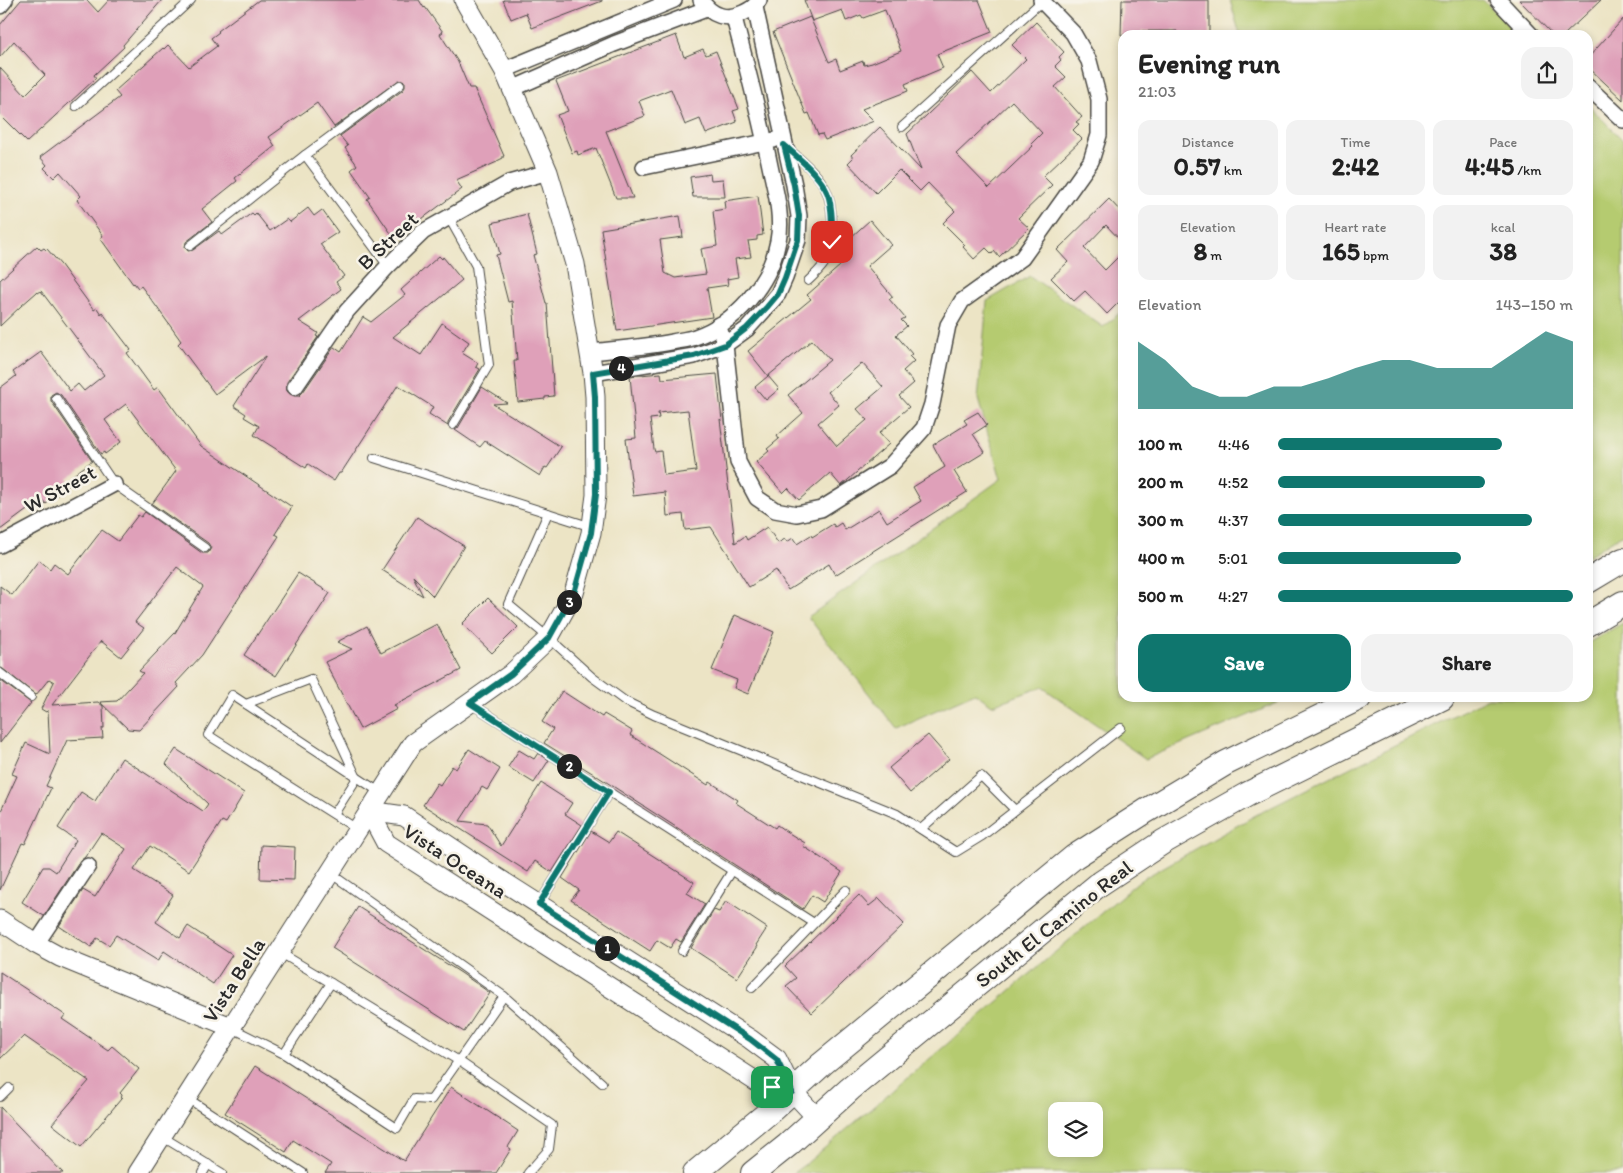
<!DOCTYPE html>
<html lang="en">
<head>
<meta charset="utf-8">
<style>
	:root { --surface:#fff; --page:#f2f2f2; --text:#222; --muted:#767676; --accent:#0f766e }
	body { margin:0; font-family:Itim,sans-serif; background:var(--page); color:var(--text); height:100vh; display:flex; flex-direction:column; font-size:19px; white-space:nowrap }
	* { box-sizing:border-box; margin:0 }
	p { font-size:16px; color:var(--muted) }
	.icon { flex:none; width:28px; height:28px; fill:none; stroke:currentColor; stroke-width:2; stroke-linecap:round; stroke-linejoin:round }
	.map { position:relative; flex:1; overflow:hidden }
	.details { position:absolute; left:1118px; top:30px; width:475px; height:672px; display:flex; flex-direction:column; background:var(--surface); border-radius:15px; box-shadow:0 2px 8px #0003 }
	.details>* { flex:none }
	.controls { position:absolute; left:1048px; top:1102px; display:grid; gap:10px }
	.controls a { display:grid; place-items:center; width:55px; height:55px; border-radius:10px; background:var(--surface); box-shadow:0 2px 8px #0003; font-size:25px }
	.pin { position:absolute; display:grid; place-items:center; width:42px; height:42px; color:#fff; margin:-21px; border-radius:10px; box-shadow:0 2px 8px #0006 }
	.km { position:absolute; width:25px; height:25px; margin:-12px; border-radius:50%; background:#222; color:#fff; font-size:14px; line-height:25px; text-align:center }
	.round { display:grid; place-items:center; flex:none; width:52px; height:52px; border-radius:15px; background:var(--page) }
	.overview { display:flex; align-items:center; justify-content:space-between; height:85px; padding:0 20px }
	h1 { font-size:28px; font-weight:800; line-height:38px }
	.stats { display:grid; grid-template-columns:repeat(3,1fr); gap:8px; height:85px; padding:5px 20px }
	.stats div { display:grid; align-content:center; border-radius:12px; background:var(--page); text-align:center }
	.stats b { font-size:25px; font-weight:800 }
	.stats small { font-size:14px; font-weight:400 }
	.stats p { font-size:14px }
	.chart { height:140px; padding:10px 20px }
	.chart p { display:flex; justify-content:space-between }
	.chart svg { width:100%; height:90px; margin-top:5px; fill:var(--accent); opacity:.7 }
	.action { display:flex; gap:10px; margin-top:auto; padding:10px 20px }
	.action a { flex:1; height:58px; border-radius:15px; background:var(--accent); color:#fff; font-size:20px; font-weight:800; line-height:58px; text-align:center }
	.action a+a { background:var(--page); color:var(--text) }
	ul { padding:0 20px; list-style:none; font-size:16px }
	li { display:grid; grid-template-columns:80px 60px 1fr; align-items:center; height:38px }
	li i { height:12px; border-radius:6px; background:var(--accent) }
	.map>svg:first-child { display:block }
	.green { fill:#b5cb6f; stroke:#707b4d; fill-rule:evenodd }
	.building { fill:#dfa0b9; fill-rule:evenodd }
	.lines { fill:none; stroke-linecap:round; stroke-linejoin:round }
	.service-casing { stroke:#484742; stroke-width:10 }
	.minor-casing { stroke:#484742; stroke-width:18 }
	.tertiary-casing { stroke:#484742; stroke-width:21 }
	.primary-casing { stroke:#484742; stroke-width:26 }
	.service { stroke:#fff; stroke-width:8 }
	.minor { stroke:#fff; stroke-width:15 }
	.tertiary { stroke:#fff; stroke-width:19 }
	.primary { stroke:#fff; stroke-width:24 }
	.route-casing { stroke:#fff; stroke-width:10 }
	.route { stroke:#0f766e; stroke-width:6 }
	.labels { text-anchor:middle; stroke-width:5; stroke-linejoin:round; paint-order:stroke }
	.street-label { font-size:21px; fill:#2b2b2b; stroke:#f7f3e8 }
</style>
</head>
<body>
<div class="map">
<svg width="1623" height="1173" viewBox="0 0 1623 1173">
	<rect width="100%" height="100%" fill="#f7f3e8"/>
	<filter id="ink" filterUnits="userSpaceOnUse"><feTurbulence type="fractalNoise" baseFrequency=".02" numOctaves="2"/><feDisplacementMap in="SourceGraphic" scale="10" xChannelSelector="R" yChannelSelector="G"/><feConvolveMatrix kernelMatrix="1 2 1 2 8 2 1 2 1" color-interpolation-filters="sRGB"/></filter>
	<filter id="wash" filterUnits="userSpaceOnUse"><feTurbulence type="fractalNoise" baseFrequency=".0096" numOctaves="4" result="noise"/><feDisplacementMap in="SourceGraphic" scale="20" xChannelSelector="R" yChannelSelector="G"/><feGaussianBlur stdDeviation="1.12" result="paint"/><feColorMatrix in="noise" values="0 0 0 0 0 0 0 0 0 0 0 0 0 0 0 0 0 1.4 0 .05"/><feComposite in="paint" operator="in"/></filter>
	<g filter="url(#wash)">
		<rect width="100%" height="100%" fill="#ece4c5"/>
		<!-- green -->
		<g class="green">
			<polygon points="1230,0 1483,0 1518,35 1240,35"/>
			<polygon points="1588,105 1623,140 1623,534 1588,556"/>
			<polygon points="1030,276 1103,327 1122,311 1122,698 1289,698 1146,759 1042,687 992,705 975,693 896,728 808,617 1001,479 978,399 987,301"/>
			<path d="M 1623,623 L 1623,1173 L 793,1173 L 807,1163 L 1139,881 L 1256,815 L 1488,698 L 1588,698 L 1588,643 ZM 1056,1111 L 1094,1111 L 1094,1149 L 1056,1149 Z"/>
		</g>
		<g id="blocks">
			<!-- building -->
			<g class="building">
				<polygon points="21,0 87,0 98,12 109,0 162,0 123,45 124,47 94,75 96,78 27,142 0,115 0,68 25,95 45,75 14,41 0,57 0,25"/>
				<polygon points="259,0 419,0 424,8 425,7 443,32 440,34 458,62 469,88 474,88 504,156 503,156 503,158 497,161 497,162 456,180 462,189 395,239 367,199 370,197 351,170 357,165 345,148 348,146 340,136 403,90 405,87 405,82 399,80 334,127 317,103 269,137 275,146 235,178 237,181 202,209 212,222 186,242 185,247 188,251 193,250 219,231 222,235 252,213 254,215 256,213 270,231 287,219 290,222 308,208 314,216 322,210 338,232 320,244 344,276 336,282 341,289 299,321 318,333 316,336 318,337 287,382 286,387 287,391 294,396 299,396 303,392 334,347 341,352 363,317 371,322 405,295 401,290 439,256 442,259 443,257 462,280 393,337 421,355 442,323 469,342 462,353 478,363 476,367 480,369 448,422 448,426 429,414 433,407 398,385 341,473 339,473 334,481 308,464 306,468 254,435 259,426 244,417 246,414 234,406 266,356 215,394 178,344 181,341 156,306 141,286 138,288 134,283 133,284 103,242 100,238 103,236 77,200 81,196 60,172 54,178 44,168 47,165 40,157 120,97 115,91 163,48 164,49 168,45 189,67 217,46 211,38 219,32 218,31"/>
				<polygon points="503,0 602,0 602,1 532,28 526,13 511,19"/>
				<polygon points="804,0 979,0 992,32 937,54 943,68 905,84 908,91 862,109 874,121 825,140 822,134 818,135 809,113 806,114 773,32 810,17 829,62 836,59 840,70 863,61 864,65 872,63 901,51 885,10 863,18 861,15 846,21 842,10 812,21"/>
				<polygon points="1122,0 1209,0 1209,35 1177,35 1177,31 1142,31 1142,35 1121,35"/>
				<polygon points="1519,0 1601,0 1564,35 1553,35"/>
				<polygon points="1623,19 1623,100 1588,67 1588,58"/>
				<path d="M 1036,22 L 1064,52 L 1059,57 L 1061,60 L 1055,66 L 1066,77 L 1055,87 L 1082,117 L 1076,122 L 1079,124 L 1073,130 L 1082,139 L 1043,176 L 1052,185 L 1018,218 L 1029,228 L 999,257 L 994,251 L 992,254 L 986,248 L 974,259 L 963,247 L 965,245 L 943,223 L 955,211 L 928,183 L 920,191 L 899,170 L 876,193 L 848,163 L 853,158 L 851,155 L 880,127 L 921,170 L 907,134 L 972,72 L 991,93 L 1026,59 L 1012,45 ZM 1012,101 L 1042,133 L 1031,144 L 1033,146 L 989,188 L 956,154 Z"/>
				<polygon points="676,35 684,57 703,49 706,55 716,51 739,109 733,111 737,122 706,134 700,119 685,125 671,89 639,101 645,116 606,131 633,198 616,198 596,148 578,155 577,151 572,153 557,115 568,111 556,81"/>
				<polygon points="710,174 711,180 723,179 725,197 693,197 690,177"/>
				<polygon points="758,196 763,235 757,236 757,240 748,241 751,257 735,259 738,277 727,279 728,285 707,288 712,317 617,331 601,229 680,216 683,237 660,240 665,273 675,278 706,274 701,249 717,246 713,211 725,209 724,201"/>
				<polygon points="1109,199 1122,213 1122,242 1106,225 1084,248 1105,270 1122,253 1122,299 1107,314 1085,291 1074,301 1051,278 1068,262 1057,250"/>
				<polygon points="527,214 537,254 533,255 546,303 547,303 554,396 545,397 545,399 518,402 514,361 517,361 512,301 508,302 496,255 500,254 492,223"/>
				<path d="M 870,220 L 891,245 L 867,266 L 893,297 L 889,299 L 905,318 L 901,320 L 907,326 L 896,335 L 912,354 L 909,356 L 914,361 L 903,371 L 914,383 L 899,396 L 909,407 L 879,433 L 889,444 L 841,486 L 830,473 L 799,500 L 788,488 L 783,493 L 756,462 L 769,451 L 767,449 L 779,439 L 777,436 L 803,413 L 788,395 L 830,360 L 812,340 L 768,376 L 779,389 L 766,400 L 755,387 L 768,376 L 748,351 L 811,299 L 807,295 L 849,258 L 840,247 ZM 862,363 L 883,387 L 857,409 L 867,420 L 837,446 L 818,423 L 839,405 L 828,392 Z"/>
				<polygon points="37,246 41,250 44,248 46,250 47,249 61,265 94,310 97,308 101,314 102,312 131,350 127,353 154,390 158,387 201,446 292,507 275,534 279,536 202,655 176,683 179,687 139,730 128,729 100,702 117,701 143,673 139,671 175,633 203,587 177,567 135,622 144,628 121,657 101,641 52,705 98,702 103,706 104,728 102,728 103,738 67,740 46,786 51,788 25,844 22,843 0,890 0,813 17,776 12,774 26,743 50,754 48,710 46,712 41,709 54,682 49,679 36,695 3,669 0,667 0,586 12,595 39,560 50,569 54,563 68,574 102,530 118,541 138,515 141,517 145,512 202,553 208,553 211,548 208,543 152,504 176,471 126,404 105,420 121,442 105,454 104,452 101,454 61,395 56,392 51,395 51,401 92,461 68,479 71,484 46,504 42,499 0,530 0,388 16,376 13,372 41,352 70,391 78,384 84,391 104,375 41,291 38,293 37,292 21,306 0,326 0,280"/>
				<path d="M 661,373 L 662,379 L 717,374 L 722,421 L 720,419 L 735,543 L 745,536 L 747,540 L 767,527 L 778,543 L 785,539 L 787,542 L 793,538 L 797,544 L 811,535 L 812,537 L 833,524 L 835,527 L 841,523 L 845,530 L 879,509 L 887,522 L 921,501 L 913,487 L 945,467 L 933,445 L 967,424 L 964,420 L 978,412 L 987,425 L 973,434 L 985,452 L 954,471 L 967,492 L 835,575 L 829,564 L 788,590 L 776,570 L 749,587 L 711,527 L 685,530 L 683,514 L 667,516 L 665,492 L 633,496 L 626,439 L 636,438 L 630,376 ZM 688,410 L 696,471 L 664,475 L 661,451 L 655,452 L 654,449 L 650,419 L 659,418 L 658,413 Z"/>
				<polygon points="482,387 507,403 493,404 561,447 547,468 545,467 540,476 485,441 480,447 455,430 458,428"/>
				<polygon points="417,517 464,546 433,596 413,576 423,596 382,570"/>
				<polygon points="298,573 330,593 276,676 244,655"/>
				<polygon points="488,598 518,627 492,653 462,624"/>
				<polygon points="735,615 774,632 748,694 734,688 737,680 712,670"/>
				<polygon points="437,624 461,670 394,705 397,709 360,729 325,662 352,649 337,642 367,626 381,653"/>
				<polygon points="0,680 31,703 0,743"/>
				<polygon points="562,691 602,717 604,714 619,723 632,731 630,735 708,785 710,782 738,800 736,803 775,828 777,825 784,830 805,843 803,846 842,872 823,902 812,895 803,909 597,776 544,743 553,729 542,722"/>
				<polygon points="928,735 949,759 910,793 889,768"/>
				<polygon points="176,749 244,793 226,823 222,821 189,871 150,846 134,870 173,895 156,922 180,938 188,926 232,955 213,984 164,951 158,961 116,935 109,945 97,938 91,947 59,926 83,890 95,897 126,849 101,833 85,857 80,861 44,916 22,902 43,867 49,867 56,872 76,840 58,828 81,792 95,801 122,758 203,811 208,804 166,764"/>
				<polygon points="469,749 500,769 487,790 482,787 460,821 487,824 501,846 541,783 572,803 565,814 582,825 552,872 535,861 528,872 423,805 437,783 440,785 452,766 456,769"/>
				<polygon points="519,750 534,759 538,753 549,760 534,783 508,767"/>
				<polygon points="591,831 609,842 616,832 694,882 687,893 705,904 681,942 676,939 670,948 657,940 650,951 571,900 579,890 562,878"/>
				<polygon points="261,845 295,847 294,880 260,879"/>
				<polygon points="859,895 869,906 879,898 904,924 812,1013 786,986 796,978 785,966"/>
				<polygon points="726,901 767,928 756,945 758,946 737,978 691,948 714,910 719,912"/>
				<polygon points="358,907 461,973 490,993 464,1032 332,948"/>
				<polygon points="0,972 65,1015 62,1019 108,1050 112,1046 139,1069 120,1093 122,1095 121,1099 81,1147 52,1124 89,1081 24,1036 0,1059"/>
				<polygon points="255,1066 404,1161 451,1087 518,1131 508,1147 511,1149 496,1173 325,1173 331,1164 293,1140 286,1152 225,1113"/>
				<polygon points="0,1107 41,1150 63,1173 0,1173"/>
			</g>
		</g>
	</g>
	<g filter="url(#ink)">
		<use href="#blocks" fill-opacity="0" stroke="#484742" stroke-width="1"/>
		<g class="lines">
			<!-- service casing -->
			<g class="service-casing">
				<g id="service">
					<polyline points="76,106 191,0"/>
					<polyline points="902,127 1042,1"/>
					<path d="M 788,148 C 800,160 817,172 825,188 C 833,202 835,243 828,257 C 824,267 815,274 808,281"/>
					<polyline points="305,155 388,266"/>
					<polyline points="449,218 476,266 489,365 453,425"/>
					<polyline points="190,246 305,155 400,85"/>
					<polyline points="56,398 114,484 205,548"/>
					<polyline points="374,458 592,527"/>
					<polyline points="548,513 508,604 549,638 592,677 625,701 654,715 897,814 956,852 982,836 1121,728"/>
					<polyline points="0,673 31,697"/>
					<polyline points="470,703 814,923"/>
					<polyline points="246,704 311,679 357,778"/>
					<polyline points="334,814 357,778"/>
					<polyline points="357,829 208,735 232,695 381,793"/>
					<polyline points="921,829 981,776 1015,810"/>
					<polyline points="539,904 609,792"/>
					<polyline points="682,951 732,871"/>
					<polyline points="279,952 331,983"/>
					<polyline points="752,988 846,890"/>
					<polyline points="504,996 602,1083"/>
					<polyline points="232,1028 284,1054 397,1128 414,1099 431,1100 504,996 330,873"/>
					<polyline points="284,1054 331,983 459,1061 552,1125 549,1149 528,1173"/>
					<polyline points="0,1097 9,1088"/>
					<polyline points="187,1098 303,1173"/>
					<polyline points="161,1136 222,1173"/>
					<polyline points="203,1173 208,1164"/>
				</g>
			</g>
			<!-- minor casing -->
			<g class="minor-casing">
				<g id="minor">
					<path d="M 701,0 C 711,16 727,21 743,13 C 751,9 755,7 759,0"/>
					<polyline points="1498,0 1531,35"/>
					<polyline points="0,6 5,0"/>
					<polyline points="504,70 674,0"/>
					<polyline points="1588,87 1623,120"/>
					<polyline points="512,89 614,44 706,9"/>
					<polyline points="644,167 774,140"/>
					<polyline points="718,325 725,345 738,462 757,498 775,510 797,514 821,509 890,466 924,428 932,404 948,325 962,301 1022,258 1091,161 1099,135 1099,99 1089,61 1073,33 1041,0"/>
					<path d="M 589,352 C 617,349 645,347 672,342 C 680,340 688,340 695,337 C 736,323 770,284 778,241 C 783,216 775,190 770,166 C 760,116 747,67 734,18"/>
					<polyline points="593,373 694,356 725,345 747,329 767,307 778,294 785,278 798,240 799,216 794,185 755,7"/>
					<polyline points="295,387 347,311 388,266 423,232 509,183 548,172"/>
					<polyline points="0,545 114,484"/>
					<polyline points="36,944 88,866"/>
				</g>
			</g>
			<!-- tertiary casing -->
			<g class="tertiary-casing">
				<g id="tertiary">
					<polyline points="369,811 404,816 485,870 750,1039 777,1059 793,1092 817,1118"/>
					<polyline points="369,811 386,843 757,1082 793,1092"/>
					<polyline points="0,920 36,944 60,957 231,1027"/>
					<polyline points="138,1173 413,743 511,674 549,638 574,593 591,533 596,495 595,397 593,373 575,264 548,172 504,70 464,0"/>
				</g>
			</g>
			<!-- primary casing -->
			<g class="primary-casing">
				<g id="primary">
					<polyline points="1588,581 1623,560"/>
					<polyline points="1588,624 1623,603"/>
					<polyline points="695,1173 768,1113 822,1064 1074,857 1146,811 1226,763 1359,698"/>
					<polyline points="753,1173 788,1145 850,1089 1098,885 1163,842 1248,794 1442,698"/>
				</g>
			</g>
			<!-- service -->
			<use href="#service" class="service"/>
			<!-- minor -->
			<use href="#minor" class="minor"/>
			<!-- tertiary -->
			<use href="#tertiary" class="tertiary"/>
			<!-- primary -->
			<use href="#primary" class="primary"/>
		</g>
	</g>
	<g class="lines" filter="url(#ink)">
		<!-- route casing -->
		<g class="route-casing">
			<path id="route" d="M 772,1087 L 792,1092 L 777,1060 L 750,1039 L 539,904 L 609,792 L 470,703 L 511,674 L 549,638 L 574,593 L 591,533 L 596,494 L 595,397 L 593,373 L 694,356 L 725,345 L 747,328 L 767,307 L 778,294 L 785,278 L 798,240 L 799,216 L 794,185 L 784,145 C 798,158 815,171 825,188 C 833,201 832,227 832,242"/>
		</g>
		<!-- route -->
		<use href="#route" class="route"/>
	</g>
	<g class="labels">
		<!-- street labels -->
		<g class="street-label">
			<text transform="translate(388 241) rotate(-43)" y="7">B Street</text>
			<text transform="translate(60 489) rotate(-28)" y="7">W Street</text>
			<text transform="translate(455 861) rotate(33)" y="7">Vista Oceana</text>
			<text transform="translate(1054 924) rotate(-38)" y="7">South El Camino Real</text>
			<text transform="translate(234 980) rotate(-57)" y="7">Vista Bella</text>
		</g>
	</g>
</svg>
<div class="controls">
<a><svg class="icon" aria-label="layers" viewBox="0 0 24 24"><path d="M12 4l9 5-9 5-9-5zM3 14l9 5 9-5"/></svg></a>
</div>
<div class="pin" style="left:772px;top:1087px;background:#1e9e55"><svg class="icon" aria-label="arrive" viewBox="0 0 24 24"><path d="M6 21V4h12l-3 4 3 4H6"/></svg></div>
<div class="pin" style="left:832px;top:242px;background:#d93025"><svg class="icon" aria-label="check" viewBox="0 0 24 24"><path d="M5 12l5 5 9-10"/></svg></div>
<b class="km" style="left:607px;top:948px">1</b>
<b class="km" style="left:569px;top:766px">2</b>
<b class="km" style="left:569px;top:602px">3</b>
<b class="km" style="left:621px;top:368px">4</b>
<section class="details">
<div class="overview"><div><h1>Evening run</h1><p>21:03</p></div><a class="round"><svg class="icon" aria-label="share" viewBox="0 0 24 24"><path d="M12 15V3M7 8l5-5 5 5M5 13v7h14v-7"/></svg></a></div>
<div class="stats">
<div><p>Distance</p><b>0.57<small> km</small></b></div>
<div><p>Time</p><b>2:42</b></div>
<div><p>Pace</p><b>4:45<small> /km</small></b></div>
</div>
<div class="stats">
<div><p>Elevation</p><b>8<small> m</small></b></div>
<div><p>Heart rate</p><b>165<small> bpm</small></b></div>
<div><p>kcal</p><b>38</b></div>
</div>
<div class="chart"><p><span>Elevation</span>143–150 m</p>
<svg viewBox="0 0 160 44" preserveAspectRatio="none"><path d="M0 44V11L10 20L20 33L30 38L40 38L50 33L60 33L70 29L80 24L90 20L100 20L110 24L120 24L130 24L140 15L150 6L160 11V44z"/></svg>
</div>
<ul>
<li><b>100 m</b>4:46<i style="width:76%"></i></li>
<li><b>200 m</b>4:52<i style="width:70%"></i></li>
<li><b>300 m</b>4:37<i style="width:86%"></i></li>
<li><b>400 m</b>5:01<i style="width:62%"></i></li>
<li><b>500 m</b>4:27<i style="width:100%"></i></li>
</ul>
<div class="action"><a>Save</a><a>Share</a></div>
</section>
</div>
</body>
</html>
